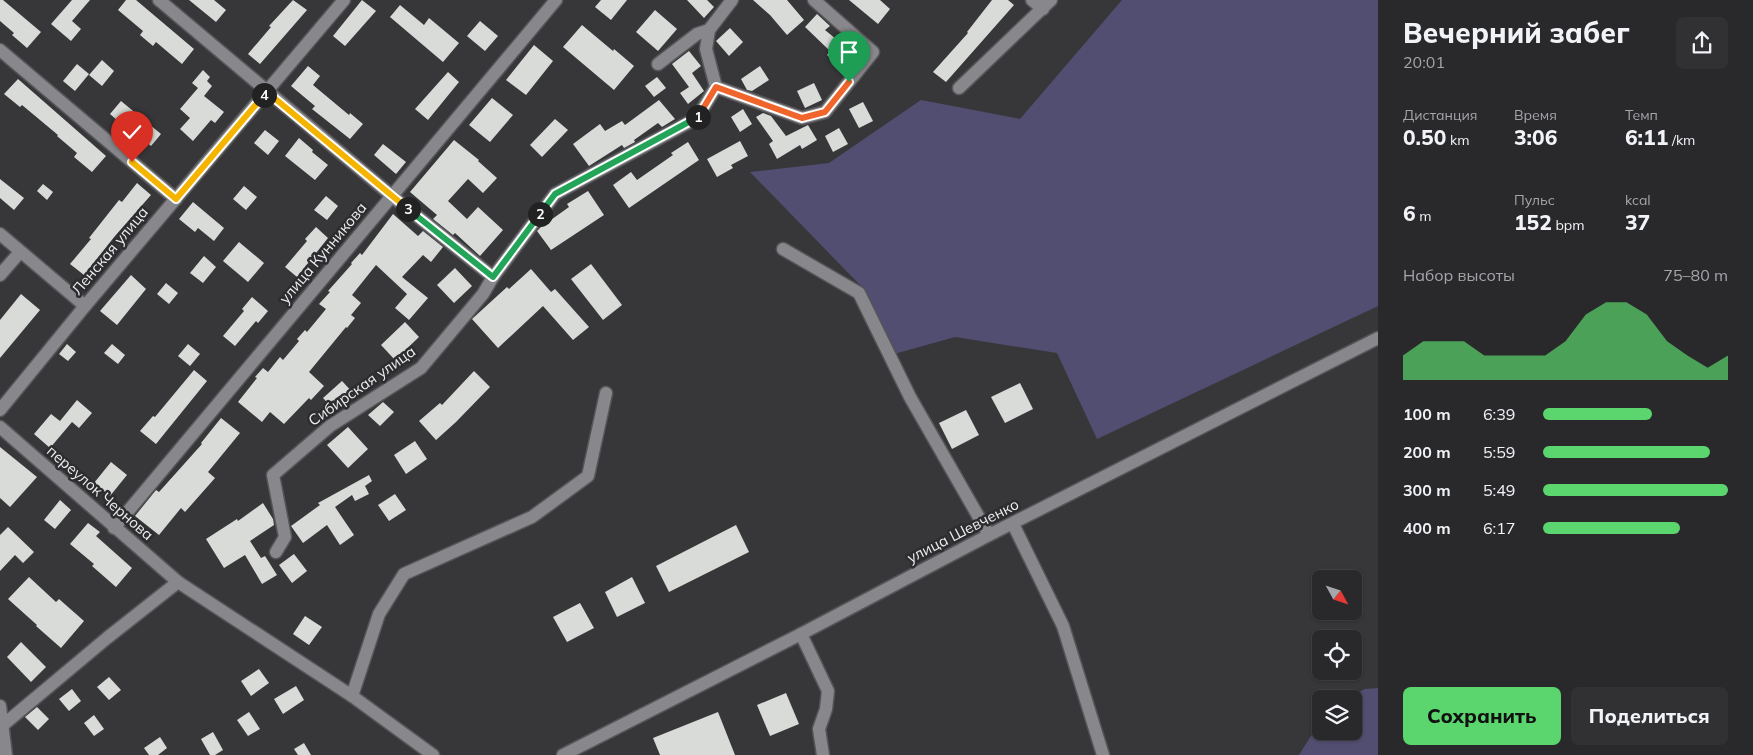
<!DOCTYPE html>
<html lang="ru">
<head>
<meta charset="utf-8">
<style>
	:root { --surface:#29292c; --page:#313134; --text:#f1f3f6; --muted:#a5a6a9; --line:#454548; --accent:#5bd56d }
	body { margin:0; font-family:Mulish,sans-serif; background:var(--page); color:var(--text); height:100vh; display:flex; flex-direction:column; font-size:19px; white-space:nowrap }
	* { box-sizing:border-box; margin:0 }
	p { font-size:16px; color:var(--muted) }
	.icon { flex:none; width:28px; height:28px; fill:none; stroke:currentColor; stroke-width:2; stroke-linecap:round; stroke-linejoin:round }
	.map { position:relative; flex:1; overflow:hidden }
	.panel { display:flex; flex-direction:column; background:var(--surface); width:375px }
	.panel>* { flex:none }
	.needle { width:32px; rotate:130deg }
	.controls { position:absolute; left:1312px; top:570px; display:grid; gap:10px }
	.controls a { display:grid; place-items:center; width:50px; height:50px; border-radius:8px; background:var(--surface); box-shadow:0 1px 4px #0004,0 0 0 1px var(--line); font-size:25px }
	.pin { position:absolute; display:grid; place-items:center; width:42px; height:42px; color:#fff; margin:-51px -21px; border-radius:50% 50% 50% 0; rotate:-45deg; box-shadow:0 0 5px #0007 }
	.pin .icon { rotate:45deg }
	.km { position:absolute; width:25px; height:25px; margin:-12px; border-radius:50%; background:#222; color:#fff; font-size:14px; line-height:25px; text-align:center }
	.round { display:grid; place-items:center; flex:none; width:52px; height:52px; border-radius:8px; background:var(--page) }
	.overview { display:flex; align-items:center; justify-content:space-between; height:85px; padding:0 25px }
	h1 { font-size:28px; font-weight:800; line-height:38px }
	.stats { display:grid; grid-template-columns:repeat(3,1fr); gap:8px; height:85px; padding:5px 25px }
	.stats div { display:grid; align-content:center }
	.stats b { font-size:21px; font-weight:800 }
	.stats small { font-size:14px; font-weight:400 }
	.stats p { font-size:14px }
	.chart { height:140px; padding:10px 25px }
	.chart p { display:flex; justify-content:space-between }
	.chart svg { width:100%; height:90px; margin-top:5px; fill:var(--accent); opacity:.7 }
	.primary-button { display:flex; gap:10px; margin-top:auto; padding:10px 25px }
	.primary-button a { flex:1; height:58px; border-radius:8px; background:var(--accent); color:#111; font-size:20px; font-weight:800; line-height:58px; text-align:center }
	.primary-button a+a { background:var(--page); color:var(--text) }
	ul { padding:0 25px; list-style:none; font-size:16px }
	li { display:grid; grid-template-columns:80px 60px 1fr; align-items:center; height:38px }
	li i { height:12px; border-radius:6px; background:var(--accent) }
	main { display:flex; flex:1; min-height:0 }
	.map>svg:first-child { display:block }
	.green { fill:#524e72 }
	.building { fill:#d8dbd8 }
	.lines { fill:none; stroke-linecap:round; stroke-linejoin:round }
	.minor-casing { stroke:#555457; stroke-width:15 }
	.minor { stroke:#88888c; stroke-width:12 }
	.split-1-casing { stroke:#fff; stroke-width:10 }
	.split-2-casing { stroke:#fff; stroke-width:10 }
	.split-3-casing { stroke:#fff; stroke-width:10 }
	.split-4-casing { stroke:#fff; stroke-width:10 }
	.split-5-casing { stroke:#fff; stroke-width:10 }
	.split-1 { stroke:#f0652b; stroke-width:6 }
	.split-2 { stroke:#22a559; stroke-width:6 }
	.split-3 { stroke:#22a559; stroke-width:6 }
	.split-4 { stroke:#f5b400; stroke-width:6 }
	.split-5 { stroke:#f5b400; stroke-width:6 }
	.labels { text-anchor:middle; stroke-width:5; stroke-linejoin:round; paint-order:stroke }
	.street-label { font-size:15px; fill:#ededef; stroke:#2d2d30 }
</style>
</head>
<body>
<main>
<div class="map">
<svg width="1378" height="755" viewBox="0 0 1378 755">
	<rect width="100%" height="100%" fill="#37373a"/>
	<!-- green -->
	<g class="green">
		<polygon points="1122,0 1378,0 1378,306 1097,439 1057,353 955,337 894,354 860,285 750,172 829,163 921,100 1020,119"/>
		<polygon points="1378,688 1378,755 1299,755 1321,720 1321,731 1354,731 1354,699 1345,699 1365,689"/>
	</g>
	<!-- building -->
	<g class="building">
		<polygon points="0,0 3,0 41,32 27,48 12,35 14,33 0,21"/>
		<polygon points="72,0 90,0 72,21 81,29 71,41 51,24"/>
		<polygon points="126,0 136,0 194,49 182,64 156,42 153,46 140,35 143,31 118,10"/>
		<polygon points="189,0 214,0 226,10 216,22"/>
		<polygon points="293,0 307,10 260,64 248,54 271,27 269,26"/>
		<polygon points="362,0 376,11 345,46 333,36"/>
		<polygon points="601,0 627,0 611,20 595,7"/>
		<polygon points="687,0 707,0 714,7 704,18"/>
		<polygon points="753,0 787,0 804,20 787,35 770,15"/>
		<polygon points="849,0 880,0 890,9 878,24"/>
		<polygon points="992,0 1008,0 1014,5 946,82 933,72 968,33 967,32"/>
		<polygon points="400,5 424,25 429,18 459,43 443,62 390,17"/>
		<polygon points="655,10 677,29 658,51 636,32"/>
		<polygon points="817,14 830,26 825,30 853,53 842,68 827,55 830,51 805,27"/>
		<polygon points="480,21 498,36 485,51 467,36"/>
		<polygon points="582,25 613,51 614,49 634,66 614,90 563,47"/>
		<polygon points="730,28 743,42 729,56 716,41"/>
		<polygon points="534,45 553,61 526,95 506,80"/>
		<polygon points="689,51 701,66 692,73 704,91 688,104 680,93 689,87 672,64"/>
		<polygon points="102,60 114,71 102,86 89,75"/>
		<polygon points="77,64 89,74 75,91 63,81"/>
		<polygon points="308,66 320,76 313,85 349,115 350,113 363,124 350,139 312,109 315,106 291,86"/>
		<polygon points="760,66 769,80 752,91 747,90 741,79"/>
		<polygon points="203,70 210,77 207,81 212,86 204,96 224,112 215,123 211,120 193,141 180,129 190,118 180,109 198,88 192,83"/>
		<polygon points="448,72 459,82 428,120 415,109"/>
		<polygon points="657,77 666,88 654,97 645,86"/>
		<polygon points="18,79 106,156 92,172 74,157 77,153 57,136 58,135 22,105 20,107 4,94"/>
		<polygon points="814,83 822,100 805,108 797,91"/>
		<polygon points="492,98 513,115 490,142 469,125"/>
		<polygon points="659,100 675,119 662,127 658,123 634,140 635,142 624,148 622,145 589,166 573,144 600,124 605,131 622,121 625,125"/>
		<polygon points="121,101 161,134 151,146 128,126 126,128 110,114"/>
		<polygon points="863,102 873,121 859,128 849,109"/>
		<polygon points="743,109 752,124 740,132 731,117"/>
		<polygon points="763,113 771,116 786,136 808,125 817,140 802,149 800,145 777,159 769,144 773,141 756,117"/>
		<polygon points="555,119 568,130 542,157 530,145"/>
		<polygon points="839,128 848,144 833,152 825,136"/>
		<polygon points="265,130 279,141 268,155 254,143"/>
		<polygon points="299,138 313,150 312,152 328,165 315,180 285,156"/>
		<polygon points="454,140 479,160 478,161 497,178 483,193 468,179 448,201 467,219 478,207 503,230 480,256 455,233 453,235 433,219 437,215 410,192"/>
		<polygon points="740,141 748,156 731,165 733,168 717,177 707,159"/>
		<polygon points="688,142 699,160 629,208 613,185 631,172 637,180 673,155 671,153"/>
		<polygon points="383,144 406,162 396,174 374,155"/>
		<polygon points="0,179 24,198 14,210 0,198"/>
		<polygon points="137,183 151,195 115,236 84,275 70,264 91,239 89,238 119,200 122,202"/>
		<polygon points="43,184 53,192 47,200 37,191"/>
		<polygon points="244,186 257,197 246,210 233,199"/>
		<polygon points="588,191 604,215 551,250 537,231 541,227 569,207 567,204"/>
		<polygon points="326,196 338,206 327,220 314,210"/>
		<polygon points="193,202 224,228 214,241 198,228 195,232 179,219"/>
		<polygon points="393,214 418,236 423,231 443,247 431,262 423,255 402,277 428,298 409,320 395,308 407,294 376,265 352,295 361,303 351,315 355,318 347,328 346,327 309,372 324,386 311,400 309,398 284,424 270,412 262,422 238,402 257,378 255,377 263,368 268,372 280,357 283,360 299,341 297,339 305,330 307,332 326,309 319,304 330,292 328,291 352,264 351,263 360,253 362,255"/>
		<polygon points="316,227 328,238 297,277 285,267 307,241 305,239"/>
		<polygon points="239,242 264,263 248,282 223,261"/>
		<polygon points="204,256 216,267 203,283 190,273"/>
		<polygon points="591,264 622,305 603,320 571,279"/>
		<polygon points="455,268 472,286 454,303 437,285"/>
		<polygon points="531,269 551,292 555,289 589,327 573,340 543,306 498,348 472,319 507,287 509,289"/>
		<polygon points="131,275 146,289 117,325 100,311"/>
		<polygon points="166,283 178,293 169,304 157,294"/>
		<polygon points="21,294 40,310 0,358 0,320"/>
		<polygon points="252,297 268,311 258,323 256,321 235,346 223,336 244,311 242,309"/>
		<polygon points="405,322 419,337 395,360 381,345"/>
		<polygon points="67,344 76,352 68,361 59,354"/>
		<polygon points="112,344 125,355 118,364 104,353"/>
		<polygon points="188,344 200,354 190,366 178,356"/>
		<polygon points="194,370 207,381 156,444 140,431 153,416 155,417"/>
		<polygon points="474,371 490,387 456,422 436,440 419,421 440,403 442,405"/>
		<polygon points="342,381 355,395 336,412 323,398"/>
		<polygon points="1020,383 1033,409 1005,423 991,397"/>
		<polygon points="77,400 92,413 79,428 72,422 50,448 34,434 51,414 60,421"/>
		<polygon points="383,402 394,412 380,426 368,415"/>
		<polygon points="966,410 979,435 952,449 939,423"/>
		<polygon points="221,418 240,433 208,472 215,478 185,512 181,508 159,535 135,516 156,490 159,492 202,444 201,443"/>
		<polygon points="348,427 368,449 348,468 327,445"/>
		<polygon points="415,441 427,459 406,474 394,455"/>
		<polygon points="0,447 37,477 10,507 0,498"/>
		<polygon points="111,462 127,475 110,496 94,483"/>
		<polygon points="369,475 372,481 365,486 369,494 355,501 352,495 335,507 354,535 340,545 327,525 303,543 291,526 320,505 318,503"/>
		<polygon points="395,494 406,510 389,521 378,505"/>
		<polygon points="60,500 71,510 55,529 44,520"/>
		<polygon points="263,503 273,519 274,525 250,541 261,558 265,556 277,575 262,584 245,555 224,568 206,539 237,519 238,521"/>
		<polygon points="88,523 100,532 96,536 132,568 116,587 92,566 94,564 70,544"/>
		<polygon points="736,525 749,552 669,592 656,566"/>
		<polygon points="8,527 34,552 23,563 15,555 0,571 0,535"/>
		<polygon points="294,554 307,571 292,583 279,565"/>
		<polygon points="29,577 56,602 59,599 84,621 61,648 36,626 37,625 8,599"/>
		<polygon points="632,577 645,603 617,617 605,592"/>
		<polygon points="580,603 594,628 567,642 553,617"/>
		<polygon points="305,616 322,627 309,645 293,634"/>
		<polygon points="21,642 46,667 31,682 7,657"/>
		<polygon points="259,669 269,683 251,696 241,681"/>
		<polygon points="109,677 121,690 109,700 97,687"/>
		<polygon points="296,686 304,700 283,714 274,699"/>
		<polygon points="72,689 81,701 69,711 59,699"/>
		<polygon points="786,693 799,724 770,736 757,705"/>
		<polygon points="37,707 49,719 38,730 25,717"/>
		<polygon points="249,712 260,729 248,736 237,720"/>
		<polygon points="718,712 735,755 660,755 653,738"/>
		<polygon points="94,715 104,729 94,736 84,723"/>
		<polygon points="213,732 223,750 215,755 210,755 201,739"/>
		<polygon points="160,737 167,748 158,755 149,755 144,748"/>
		<polygon points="304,743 311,755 298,755 294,749"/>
	</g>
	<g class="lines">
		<!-- minor casing -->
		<g class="minor-casing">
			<g id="minor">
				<polyline points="159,0 392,196 493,277"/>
				<polyline points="1032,0 1043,9"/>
				<polyline points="0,50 176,199"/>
				<polyline points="658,64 697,34 709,30"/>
				<polyline points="716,87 802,118 825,112 873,52 814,0"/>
				<polyline points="959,88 1051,0"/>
				<polyline points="0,234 85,306"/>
				<polyline points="783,249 859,293 910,397 989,535"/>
				<polyline points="0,275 20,252"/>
				<polyline points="0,410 85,306 344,0"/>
				<polyline points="0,427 178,582 352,696 433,755"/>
				<polyline points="1013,524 1063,626 1103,755"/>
				<polyline points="114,528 556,0"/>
				<polyline points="276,552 285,537 273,475 330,426 421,368 483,294 493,277 555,194 697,118 716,87 706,49 709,30 732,0"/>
				<polyline points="801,634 828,691 826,709 819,729 823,755"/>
				<polyline points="352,696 379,614 404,574 532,517 588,476 606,393"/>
				<polyline points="0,706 6,755"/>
				<polyline points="2,726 107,638 178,582"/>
				<polyline points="563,755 801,634 989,535 1378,338"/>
			</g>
		</g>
		<!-- minor -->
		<use href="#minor" class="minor"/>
	</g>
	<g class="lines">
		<!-- split-1 casing -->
		<g class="split-1-casing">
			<polyline id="split-1" points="698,117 716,87 802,118 825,112 849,82"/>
		</g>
		<!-- split-2 casing -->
		<g class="split-2-casing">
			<polyline id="split-2" points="540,214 555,194 698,117"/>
		</g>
		<!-- split-3 casing -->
		<g class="split-3-casing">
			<polyline id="split-3" points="408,209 493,277 540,214"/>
		</g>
		<!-- split-4 casing -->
		<g class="split-4-casing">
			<polyline id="split-4" points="264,95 267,92 408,209"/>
		</g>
		<!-- split-5 casing -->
		<g class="split-5-casing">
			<polyline id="split-5" points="132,162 176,199 264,95"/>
		</g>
		<!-- split-1 -->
		<use href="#split-1" class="split-1"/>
		<!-- split-2 -->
		<use href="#split-2" class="split-2"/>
		<!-- split-3 -->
		<use href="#split-3" class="split-3"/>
		<!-- split-4 -->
		<use href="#split-4" class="split-4"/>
		<!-- split-5 -->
		<use href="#split-5" class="split-5"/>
	</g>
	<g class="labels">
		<!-- street labels -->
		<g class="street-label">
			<text transform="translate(110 251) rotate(-50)" y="5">Ленская улица</text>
			<text transform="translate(323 253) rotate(-50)" y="5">улица Кунникова</text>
			<text transform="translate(362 386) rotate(-35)" y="5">Сибирская улица</text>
			<text transform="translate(100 493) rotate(41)" y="5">переулок Чернова</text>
			<text transform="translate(963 531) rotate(-27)" y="5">улица Шевченко</text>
		</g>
	</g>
</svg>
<div class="controls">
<a><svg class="needle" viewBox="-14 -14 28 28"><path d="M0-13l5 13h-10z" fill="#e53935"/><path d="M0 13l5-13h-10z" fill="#a5a6a9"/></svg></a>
<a><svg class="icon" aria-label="locate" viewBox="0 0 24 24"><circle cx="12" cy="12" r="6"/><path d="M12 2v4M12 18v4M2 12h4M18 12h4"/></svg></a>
<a><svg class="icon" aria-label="layers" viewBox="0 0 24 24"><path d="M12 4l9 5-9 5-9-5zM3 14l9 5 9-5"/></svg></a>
</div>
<div class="pin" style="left:849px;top:82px;background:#1e9e55"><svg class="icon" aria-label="arrive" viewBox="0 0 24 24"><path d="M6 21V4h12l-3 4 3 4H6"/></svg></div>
<div class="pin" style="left:132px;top:162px;background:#d93025"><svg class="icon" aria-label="check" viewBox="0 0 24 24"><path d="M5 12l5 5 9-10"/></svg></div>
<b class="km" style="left:698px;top:117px">1</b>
<b class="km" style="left:540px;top:214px">2</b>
<b class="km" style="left:408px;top:209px">3</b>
<b class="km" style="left:264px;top:95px">4</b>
</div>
<section class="panel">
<div class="overview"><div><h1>Вечерний забег</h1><p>20:01</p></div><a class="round"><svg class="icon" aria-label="share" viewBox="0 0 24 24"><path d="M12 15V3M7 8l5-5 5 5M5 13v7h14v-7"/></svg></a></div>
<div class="stats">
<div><p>Дистанция</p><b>0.50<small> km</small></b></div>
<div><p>Время</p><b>3:06</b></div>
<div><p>Темп</p><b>6:11<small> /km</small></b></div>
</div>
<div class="stats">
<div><b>6<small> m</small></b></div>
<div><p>Пульс</p><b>152<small> bpm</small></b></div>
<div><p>kcal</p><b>37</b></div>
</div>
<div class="chart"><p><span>Набор высоты</span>75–80 m</p>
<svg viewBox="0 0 160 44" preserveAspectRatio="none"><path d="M0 44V32L10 25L20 25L30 25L40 32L50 32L60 32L70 32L80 25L90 12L100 6L110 6L120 12L130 25L140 32L150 38L160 32V44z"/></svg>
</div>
<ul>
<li><b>100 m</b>6:39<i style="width:59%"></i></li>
<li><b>200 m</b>5:59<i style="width:90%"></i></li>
<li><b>300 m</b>5:49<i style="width:100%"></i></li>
<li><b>400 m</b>6:17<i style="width:74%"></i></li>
</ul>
<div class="primary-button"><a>Сохранить</a><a>Поделиться</a></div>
</section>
</main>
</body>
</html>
